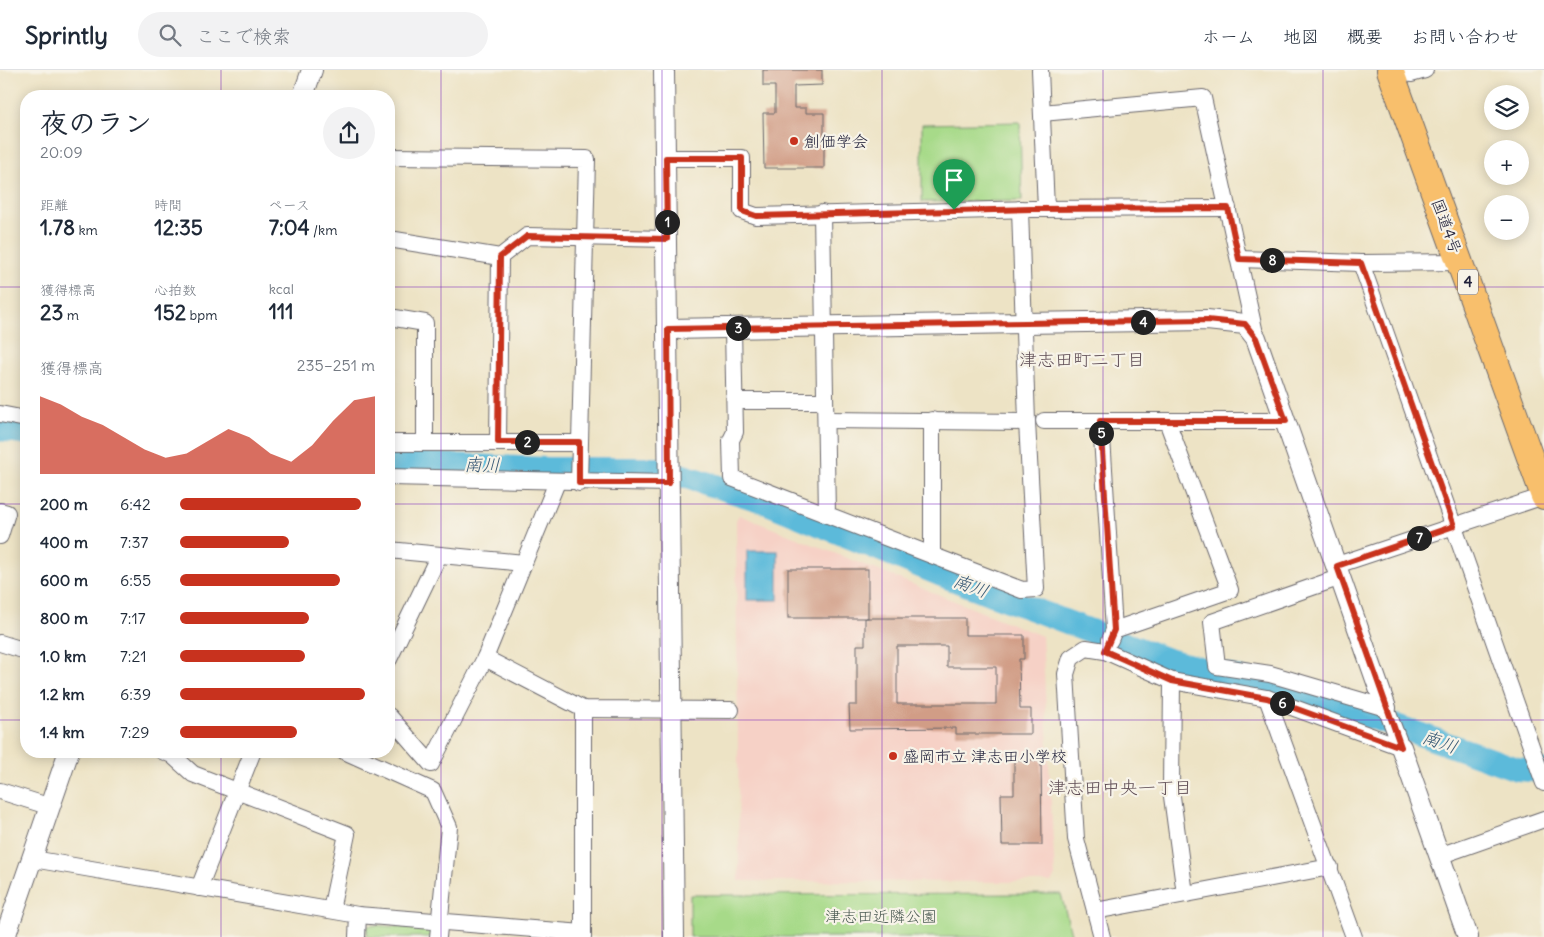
<!DOCTYPE html>
<html lang="ja">
<head>
<meta charset="utf-8">
<style>
	:root { --surface:#fff; --page:#f2f2f3; --text:#1f2937; --muted:#747a83; --line:#e0e1e3; --accent:#c8321e }
	body { margin:0; font-family:Delius,"Klee One",sans-serif; background:var(--page); color:var(--text); height:100vh; display:flex; flex-direction:column; font-size:19px; white-space:nowrap }
	* { box-sizing:border-box; margin:0 }
	p { font-size:16px; color:var(--muted) }
	.icon { flex:none; width:28px; height:28px; fill:none; stroke:currentColor; stroke-width:2; stroke-linecap:round; stroke-linejoin:round }
	.map { position:relative; flex:1; overflow:hidden }
	.drawer { position:absolute; left:20px; top:20px; width:375px; height:668px; display:flex; flex-direction:column; background:var(--surface); border-radius:20px; box-shadow:0 2px 12px #0003 }
	.drawer>* { flex:none }
	.fabs { position:absolute; left:1484px; top:15px; display:grid; gap:10px }
	.fabs a { display:grid; place-items:center; width:45px; height:45px; border-radius:50%; background:var(--surface); box-shadow:0 2px 12px #0003; font-size:25px }
	.pin { position:absolute; display:grid; place-items:center; width:42px; height:42px; color:#fff; margin:-51px -21px; border-radius:50% 50% 50% 0; rotate:-45deg; box-shadow:0 0 5px #0007 }
	.pin .icon { rotate:45deg }
	.km { position:absolute; width:25px; height:25px; margin:-12px; border-radius:50%; background:#222; color:#fff; font-size:14px; line-height:25px; text-align:center }
	.round { display:grid; place-items:center; flex:none; width:52px; height:52px; border-radius:26px; background:var(--page) }
	.summary { display:flex; align-items:center; justify-content:space-between; height:85px; padding:0 20px }
	h1 { font-size:28px; font-weight:700; line-height:38px }
	.stats { display:grid; grid-template-columns:repeat(3,1fr); gap:8px; height:85px; padding:5px 20px }
	.stats div { display:grid; align-content:center }
	.stats b { font-size:21px; font-weight:700 }
	.stats small { font-size:14px; font-weight:400 }
	.stats p { font-size:14px }
	.chart { height:140px; padding:10px 20px }
	.chart p { display:flex; justify-content:space-between }
	.chart svg { width:100%; height:90px; margin-top:5px; fill:var(--accent); opacity:.7 }
	ul { padding:0 20px; list-style:none; font-size:16px }
	li { display:grid; grid-template-columns:80px 60px 1fr; align-items:center; height:38px }
	li i { height:12px; border-radius:6px; background:var(--accent) }
	header { display:flex; align-items:center; gap:30px; box-sizing:border-box; height:70px; padding:0 25px; background:var(--surface); border-bottom:1px solid var(--line) }
	header strong { font-size:24px }
	nav { display:flex; gap:28px; margin-inline-start:auto; font-size:18px }
	.search { width:350px; height:45px; background:var(--page); display:flex; align-items:center; gap:12px; box-sizing:border-box; padding:0 18px; border-radius:28px; color:var(--muted); font-size:19px }
	.map>svg:first-child { display:block }
	.built { fill:#f6d1c6 }
	.green { fill:#a7da89; stroke:#647e62 }
	.water { fill:#5cbada; stroke:#3f6e8a }
	.lines { fill:none; stroke-linecap:round; stroke-linejoin:round }
	.river { stroke:#5cbada; stroke-width:24 }
	.building { fill:#d19d86; fill-rule:evenodd }
	.minor-casing { stroke:#69666b; stroke-width:18 }
	.tertiary-casing { stroke:#69666b; stroke-width:22 }
	.trunk-casing { stroke:#69666b; stroke-width:28 }
	.minor { stroke:#fff; stroke-width:16 }
	.tertiary { stroke:#fff; stroke-width:20 }
	.trunk { stroke:#f8bf6c; stroke-width:26 }
	.route-casing { stroke:#fff; stroke-width:10 }
	.route { stroke:#c8321e; stroke-width:6 }
	.grid { fill:none; stroke:#7b2cbf; stroke-width:1; stroke-opacity:0.55 }
	.poi-dot { fill:#c8321e; stroke:#f7f3e8; stroke-width:2 }
	.labels { text-anchor:middle; stroke-width:4.5; stroke-linejoin:round; paint-order:stroke }
	.shield { fill:#f7f3e8; stroke:#62616f; stroke-width:1 }
	.shield-label { font-size:15px; font-weight:bold; fill:#22223b }
	.poi-label { font-size:16px; fill:#22223b; stroke:#f7f3e8; text-anchor:start }
	.street-label { font-size:16px; fill:#22223b; stroke:#f7f3e8 }
	.park-label { font-size:16px; fill:#4a5952; stroke:#f7f3e8 }
	.neighbourhood-label { font-size:18px; fill:#5f4d55; stroke:#f7f3e8 }
	.water-label { font-size:18px; font-style:italic; fill:#365773; stroke:#f7f3e8 }
</style>
</head>
<body>
<header>
<strong>Sprintly</strong>
<div class="search"><svg class="icon" aria-label="search" viewBox="0 0 24 24"><circle cx="10" cy="10" r="6"/><path d="M15 15l6 6"/></svg>ここで検索</div>
<nav><a>ホーム</a><a>地図</a><a>概要</a><a>お問い合わせ</a></nav>
</header>
<div class="map">
<svg width="1544" height="867" viewBox="0 0 1544 867">
	<rect width="100%" height="100%" fill="#f7f3e8"/>
	<filter id="ink" filterUnits="userSpaceOnUse"><feTurbulence type="fractalNoise" baseFrequency=".02" numOctaves="2"/><feDisplacementMap in="SourceGraphic" scale="10" xChannelSelector="R" yChannelSelector="G"/><feConvolveMatrix kernelMatrix="1 2 1 2 8 2 1 2 1" color-interpolation-filters="sRGB"/></filter>
	<filter id="wash" filterUnits="userSpaceOnUse"><feTurbulence type="fractalNoise" baseFrequency=".0096" numOctaves="4" result="noise"/><feDisplacementMap in="SourceGraphic" scale="20" xChannelSelector="R" yChannelSelector="G"/><feGaussianBlur stdDeviation="1.12" result="paint"/><feColorMatrix in="noise" values="0 0 0 0 0 0 0 0 0 0 0 0 0 0 0 0 0 1.4 0 .05"/><feComposite in="paint" operator="in"/></filter>
	<g filter="url(#wash)">
		<rect width="100%" height="100%" fill="#ede3c5"/>
		<!-- built -->
		<polygon class="built" points="739,445 1042,566 1055,806 1051,812 739,811 736,450"/>
		<!-- green -->
		<g class="green">
			<polygon points="1020,52 1022,131 922,132 922,54"/>
			<polygon points="1061,824 1072,867 690,867 690,825"/>
			<polygon points="371,855 430,859 434,863 433,867 367,867 367,857"/>
		</g>
		<!-- water -->
		<rect class="water" x="747" y="481" width="31" height="49"/>
		<g class="lines">
			<!-- river -->
			<g class="river">
				<polyline points="0,359 26,363"/>
				<polyline points="389,393 547,399 661,399 760,430 939,504 1168,590 1288,621 1377,649 1517,699 1544,701"/>
			</g>
		</g>
		<g id="blocks">
			<!-- building -->
			<g class="building">
				<polygon points="763,0 822,0 822,15 794,16 794,38 806,38 806,43 824,43 824,98 764,98 763,43 775,43 775,16 763,16"/>
				<rect x="788" y="499" width="80" height="49"/>
				<path d="M 865,548 L 965,548 L 965,565 L 1024,565 L 1024,589 L 1019,589 L 1020,639 L 1031,639 L 1031,664 L 956,664 L 956,658 L 850,659 L 849,635 L 857,635 L 857,575 L 865,575 ZM 897,576 L 947,576 L 947,597 L 996,597 L 996,634 L 897,634 Z"/>
				<polygon points="1014,690 1041,690 1042,775 1002,775 1001,724 1014,724"/>
			</g>
		</g>
	</g>
	<g filter="url(#ink)">
		<use href="#blocks" fill-opacity="0" stroke="#69666b" stroke-width="1"/>
		<g class="lines">
			<!-- minor casing -->
			<g class="minor-casing">
				<g id="minor">
					<polyline points="1040,0 1046,139"/>
					<polyline points="1411,4 1425,0"/>
					<polyline points="1042,43 1203,28 1256,268"/>
					<polyline points="389,87 587,89 579,413"/>
					<polyline points="666,88 742,88 742,141 756,146 1033,139 1228,138"/>
					<polyline points="822,143 827,445"/>
					<polyline points="389,169 500,187 527,166 667,169"/>
					<polyline points="1239,189 1361,193 1461,192"/>
					<polyline points="1361,193 1544,713"/>
					<polyline points="389,247 425,253 425,373"/>
					<polyline points="733,258 735,362 731,370 732,408 1022,520 1036,519 1027,352 1020,139"/>
					<polyline points="735,331 825,331"/>
					<polyline points="0,344 26,349"/>
					<polyline points="826,350 1027,352"/>
					<polyline points="932,350 932,485"/>
					<polyline points="1044,351 1286,351"/>
					<polyline points="1101,351 1114,560 1110,570"/>
					<polyline points="389,373 579,373"/>
					<polyline points="498,373 500,187"/>
					<polyline points="389,407 669,413"/>
					<polyline points="0,441 7,443 0,466"/>
					<polyline points="389,480 524,493"/>
					<polyline points="1337,495 1544,426"/>
					<polyline points="1341,507 1212,552 1217,596 1270,604 1386,638 1401,677"/>
					<polyline points="1114,560 1230,520 1167,351"/>
					<polyline points="0,573 26,581"/>
					<polyline points="485,588 583,639 731,640"/>
					<polyline points="389,589 439,485"/>
					<polyline points="1172,611 1171,719 1185,824"/>
					<polyline points="1267,628 1354,867"/>
					<polyline points="389,646 431,694 485,588 557,412"/>
					<polyline points="162,681 172,685 193,704 347,764 331,840"/>
					<polyline points="344,681 433,721 449,757 438,867"/>
					<polyline points="0,721 51,737"/>
					<polyline points="1439,786 1544,749"/>
					<polyline points="33,789 358,845 583,863"/>
					<polyline points="199,818 253,681"/>
					<polyline points="1095,841 1330,797"/>
					<polyline points="357,867 358,845"/>
					<polyline points="583,867 583,639"/>
					<polyline points="1102,867 1076,769 1066,604 1071,588 1086,578 1105,581 1172,611 1267,628 1401,677"/>
				</g>
			</g>
			<!-- tertiary casing -->
			<g class="tertiary-casing">
				<g id="tertiary">
					<polyline points="664,0 674,867"/>
					<polyline points="303,26 312,0"/>
					<polyline points="668,259 1207,250 1245,254 1256,268 1386,638"/>
					<polyline points="1401,677 1468,867"/>
					<polyline points="5,867 69,681"/>
				</g>
			</g>
			<!-- trunk casing -->
			<g class="trunk-casing">
				<polyline id="trunk" points="1390,0 1544,426"/>
			</g>
			<!-- minor -->
			<use href="#minor" class="minor"/>
			<!-- tertiary -->
			<use href="#tertiary" class="tertiary"/>
			<!-- trunk -->
			<use href="#trunk" class="trunk"/>
		</g>
	</g>
	<g class="lines" filter="url(#ink)">
		<!-- route casing -->
		<g class="route-casing">
			<polygon id="route" points="666,88 742,88 742,141 756,146 1032,139 1228,138 1239,189 1361,193 1454,456 1337,496 1401,677 1267,628 1172,611 1105,581 1114,560 1100,351 1286,351 1256,268 1245,254 1207,250 668,259 669,413 579,413 579,372 498,372 500,187 527,166 667,169"/>
		</g>
		<!-- route -->
		<use href="#route" class="route"/>
	</g>
	<!-- grid -->
	<path class="grid" d="M 221,0 L 221,26M 441,0 L 441,867M 662,0 L 662,867M 882,0 L 882,867M 1103,0 L 1103,867M 1323,0 L 1323,867M 0,217 L 26,217M 389,217 L 1544,217M 0,434 L 26,434M 389,434 L 1544,434M 0,650 L 26,650M 389,650 L 1544,650M 221,681 L 221,867"/>
	<!-- markers -->
	<g class="poi-dot">
		<circle cx="794" cy="71" r="5"/>
		<circle cx="893" cy="686" r="5"/>
	</g>
	<g class="labels">
		<!-- shield labels -->
		<rect class="shield" x="1458" y="199.5" width="20" height="25" rx="4"/>
		<g class="shield-label">
			<text x="1468" y="217">4</text>
		</g>
		<!-- poi labels -->
		<g class="poi-label">
			<text x="804" y="77">創価学会</text>
			<text x="903" y="692">盛岡市立 津志田小学校</text>
		</g>
		<!-- street labels -->
		<g class="street-label">
			<text transform="translate(1447 156) rotate(70)" y="6">国道4号</text>
		</g>
		<!-- park labels -->
		<g class="park-label">
			<text x="881" y="852">津志田近隣公園</text>
		</g>
		<!-- neighbourhood labels -->
		<g class="neighbourhood-label">
			<text x="1082" y="296">津志田町二丁目</text>
			<text x="1120" y="724">津志田中央一丁目</text>
		</g>
		<!-- water labels -->
		<g class="water-label">
			<text transform="translate(482 395) rotate(1)" y="6">南川</text>
			<text transform="translate(971 516) rotate(21)" y="6">南川</text>
			<text transform="translate(1440 672) rotate(19)" y="6">南川</text>
		</g>
	</g>
</svg>
<div class="fabs">
<a><svg class="icon" aria-label="layers" viewBox="0 0 24 24"><path d="M12 4l9 5-9 5-9-5zM3 14l9 5 9-5"/></svg></a>
<a>+</a>
<a>−</a>
</div>
<div class="pin" style="left:954px;top:140px;background:#1e9e55"><svg class="icon" aria-label="arrive" viewBox="0 0 24 24"><path d="M6 21V4h12l-3 4 3 4H6"/></svg></div>
<b class="km" style="left:667px;top:152px">1</b>
<b class="km" style="left:527px;top:372px">2</b>
<b class="km" style="left:738px;top:258px">3</b>
<b class="km" style="left:1143px;top:252px">4</b>
<b class="km" style="left:1101px;top:363px">5</b>
<b class="km" style="left:1282px;top:633px">6</b>
<b class="km" style="left:1419px;top:468px">7</b>
<b class="km" style="left:1272px;top:190px">8</b>
<section class="drawer">
<div class="summary"><div><h1>夜のラン</h1><p>20:09</p></div><a class="round"><svg class="icon" aria-label="share" viewBox="0 0 24 24"><path d="M12 15V3M7 8l5-5 5 5M5 13v7h14v-7"/></svg></a></div>
<div class="stats">
<div><p>距離</p><b>1.78<small> km</small></b></div>
<div><p>時間</p><b>12:35</b></div>
<div><p>ペース</p><b>7:04<small> /km</small></b></div>
</div>
<div class="stats">
<div><p>獲得標高</p><b>23<small> m</small></b></div>
<div><p>心拍数</p><b>152<small> bpm</small></b></div>
<div><p>kcal</p><b>111</b></div>
</div>
<div class="chart"><p><span>獲得標高</span>235–251 m</p>
<svg viewBox="0 0 160 44" preserveAspectRatio="none"><path d="M0 44V6L10 10L20 16L30 20L40 26L50 32L60 36L70 34L80 28L90 22L100 26L110 34L120 38L130 30L140 18L150 8L160 6V44z"/></svg>
</div>
<ul>
<li><b>200 m</b>6:42<i style="width:93%"></i></li>
<li><b>400 m</b>7:37<i style="width:56%"></i></li>
<li><b>600 m</b>6:55<i style="width:82%"></i></li>
<li><b>800 m</b>7:17<i style="width:66%"></i></li>
<li><b>1.0 km</b>7:21<i style="width:64%"></i></li>
<li><b>1.2 km</b>6:39<i style="width:95%"></i></li>
<li><b>1.4 km</b>7:29<i style="width:60%"></i></li>
</ul>
</section>
</div>
</body>
</html>
